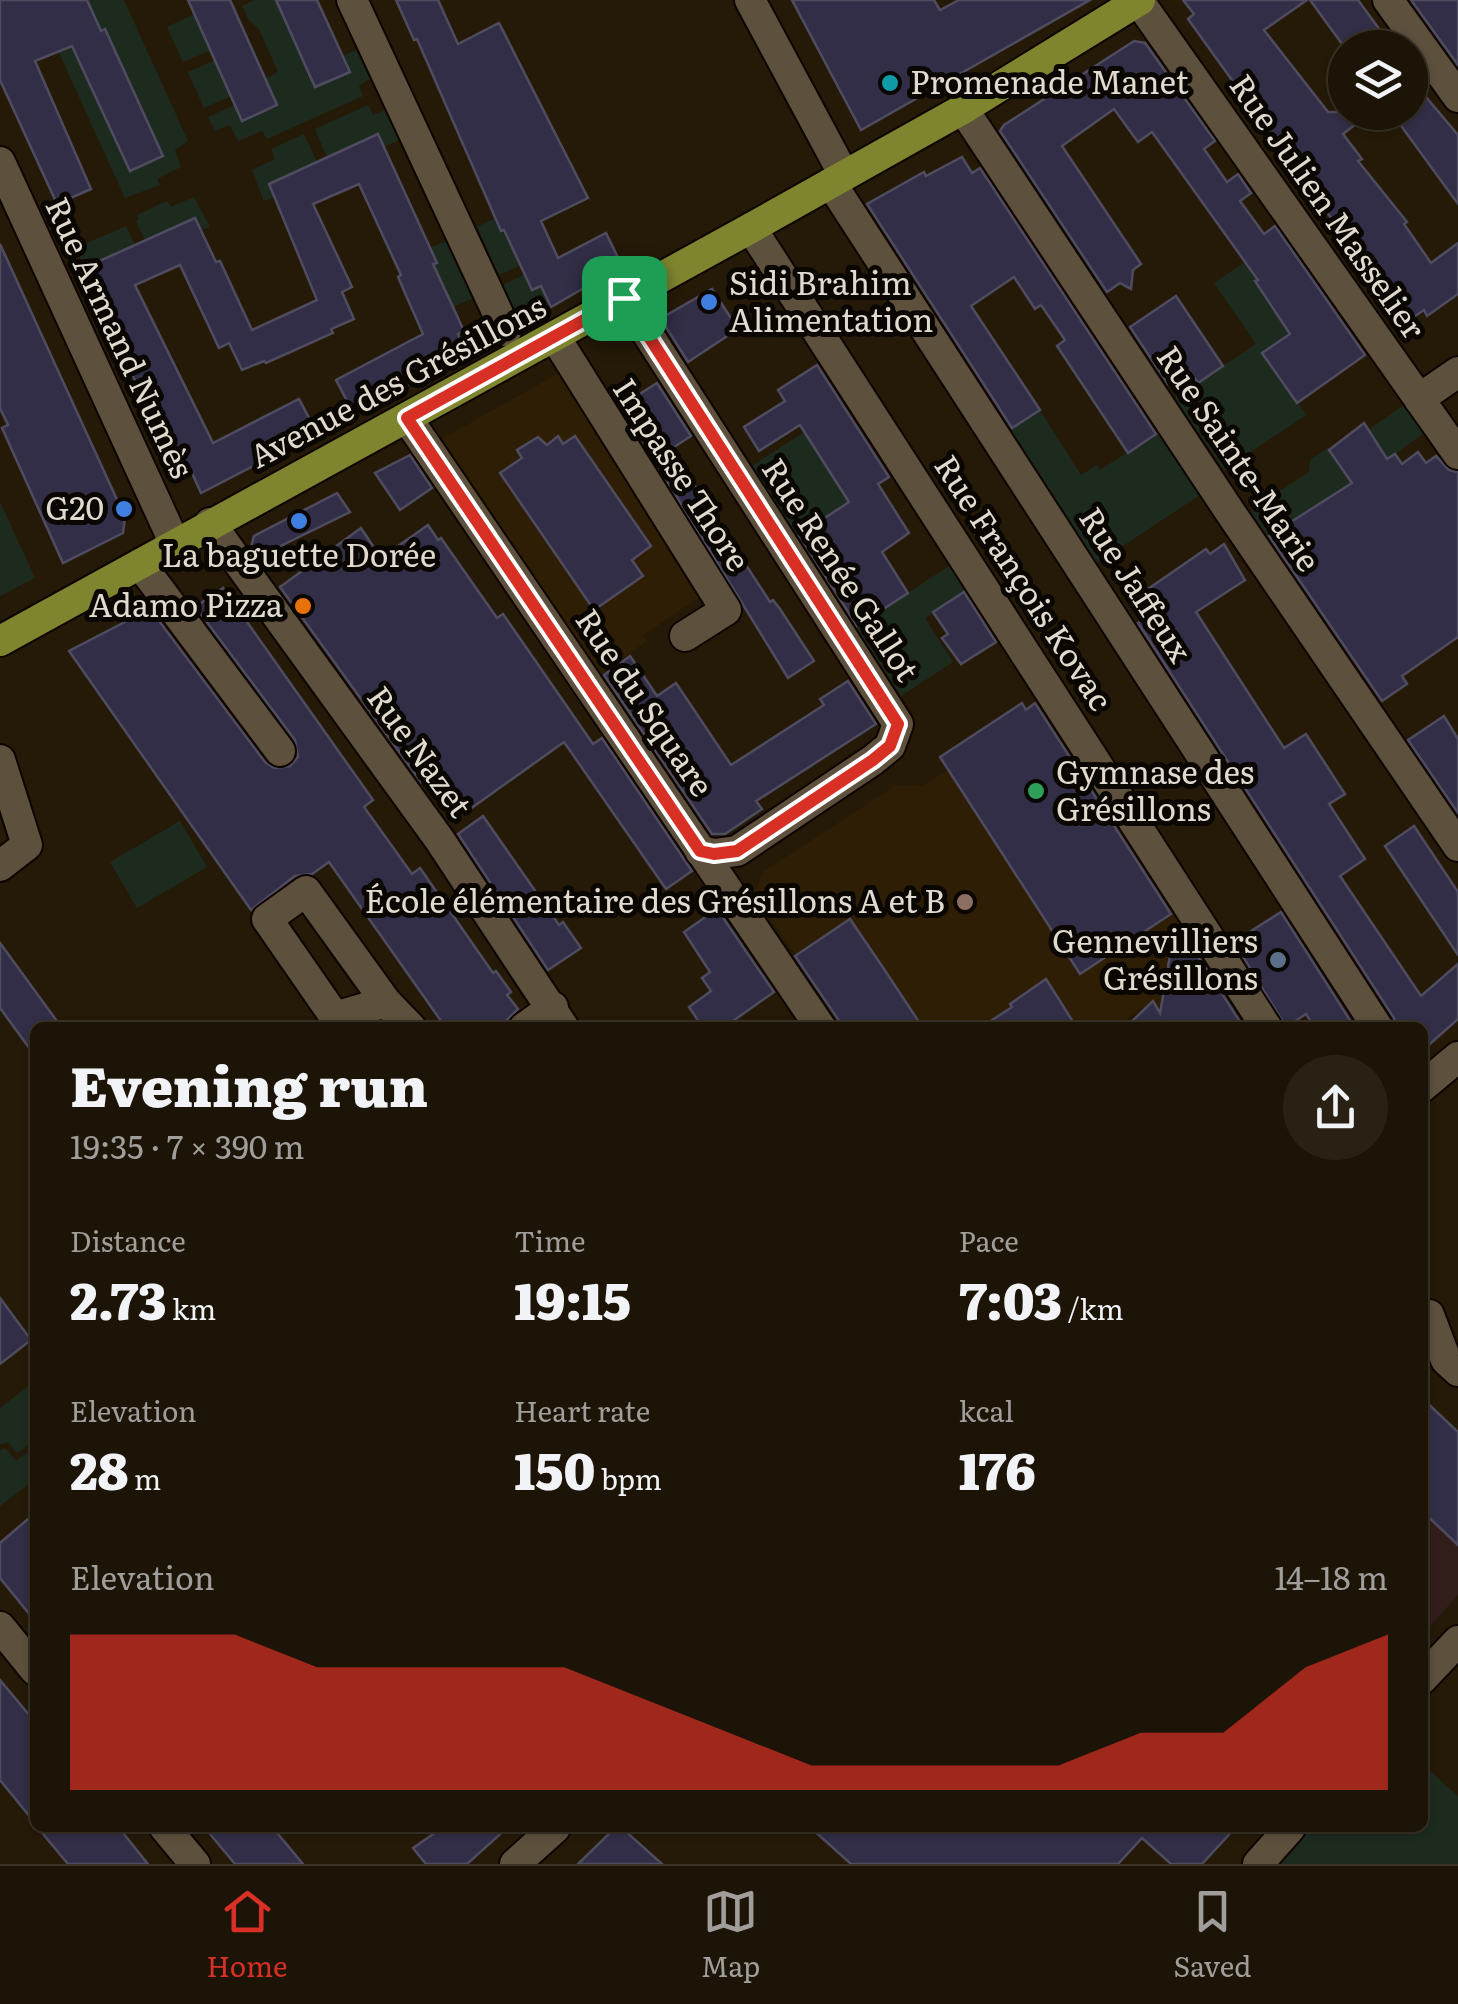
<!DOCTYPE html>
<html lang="en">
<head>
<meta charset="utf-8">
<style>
	:root { --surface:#1c1406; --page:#292114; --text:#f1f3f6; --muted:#a09e9b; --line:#3a3328; --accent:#d93025 }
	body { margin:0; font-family:Literata,serif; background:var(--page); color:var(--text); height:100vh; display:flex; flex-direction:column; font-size:38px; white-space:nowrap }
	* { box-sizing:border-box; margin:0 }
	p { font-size:32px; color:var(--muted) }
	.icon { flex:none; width:55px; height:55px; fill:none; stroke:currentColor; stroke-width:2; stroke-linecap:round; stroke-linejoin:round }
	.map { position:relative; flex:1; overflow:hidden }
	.details { position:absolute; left:30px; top:1022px; width:1398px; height:810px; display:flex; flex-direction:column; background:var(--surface); border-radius:15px; box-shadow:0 2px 8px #0004,0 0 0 2px var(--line) }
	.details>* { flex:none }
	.fabs { position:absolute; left:1328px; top:30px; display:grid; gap:20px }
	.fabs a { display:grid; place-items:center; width:100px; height:100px; border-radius:50%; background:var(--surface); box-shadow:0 2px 8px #0004,0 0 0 2px var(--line); font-size:50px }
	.pin { position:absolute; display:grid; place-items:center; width:85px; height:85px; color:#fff; margin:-42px; border-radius:20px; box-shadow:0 5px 15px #0006 }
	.round { display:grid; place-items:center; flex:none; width:105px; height:105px; border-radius:52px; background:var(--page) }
	.headline { display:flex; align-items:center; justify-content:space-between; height:170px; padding:0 40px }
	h1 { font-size:55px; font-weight:800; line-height:75px }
	.figures { display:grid; grid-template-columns:repeat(3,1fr); gap:15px; height:170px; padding:10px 40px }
	.figures div { display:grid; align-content:center }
	.figures b { font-size:50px; font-weight:800 }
	.figures small { font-size:28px; font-weight:400 }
	.figures p { font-size:28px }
	.chart { height:280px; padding:20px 40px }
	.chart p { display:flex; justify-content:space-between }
	.chart svg { width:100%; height:180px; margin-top:10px; fill:var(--accent); opacity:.7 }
	.menu { display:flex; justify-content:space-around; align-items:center; height:140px; border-top:2px solid var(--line); background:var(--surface); font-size:28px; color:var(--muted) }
	.menu a { display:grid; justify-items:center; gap:5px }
	.menu .on { color:var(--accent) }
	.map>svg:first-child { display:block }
	.industrial { fill:#311e1a }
	.built { fill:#2d1e05 }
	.green { fill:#1d2b1f }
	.building { fill:#322e47; stroke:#4f4c60; stroke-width:2.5 }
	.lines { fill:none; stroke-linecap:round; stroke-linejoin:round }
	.minor-casing { stroke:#0e0500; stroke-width:34 }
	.major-casing { stroke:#0e0500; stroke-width:34 }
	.minor { stroke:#5d503d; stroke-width:30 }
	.major { stroke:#7f852f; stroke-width:30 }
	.route-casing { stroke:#fff; stroke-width:20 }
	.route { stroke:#d93025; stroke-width:12 }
	.culture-dot { fill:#0f9aa8; stroke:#0a0602; stroke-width:4 }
	.shop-dot { fill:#3f7fe0; stroke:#0a0602; stroke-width:4 }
	.food-dot { fill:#e8710a; stroke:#0a0602; stroke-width:4 }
	.leisure-dot { fill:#2e9e5b; stroke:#0a0602; stroke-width:4 }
	.education-dot { fill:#8d6e63; stroke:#0a0602; stroke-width:4 }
	.service-dot { fill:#5c6f8a; stroke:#0a0602; stroke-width:4 }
	.labels { text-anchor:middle; stroke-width:10; stroke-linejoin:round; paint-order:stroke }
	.poi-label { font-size:32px; fill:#e1dacf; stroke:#0a0602; text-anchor:end }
	.street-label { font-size:32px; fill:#e1dacf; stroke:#0a0602 }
</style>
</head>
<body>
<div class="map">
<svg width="1458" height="1864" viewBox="0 0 1458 1864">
	<rect width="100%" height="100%" fill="#251a08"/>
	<!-- industrial -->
	<polygon class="industrial" points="1422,1398 1458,1432 1458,1595 1423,1634"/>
	<!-- built -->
	<g class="built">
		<polygon points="564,370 711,590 643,635 647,641 601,674 438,441"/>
		<polygon points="948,770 1023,885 1119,822 1208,960 1180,978 1184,985 1160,1009 1153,1002 1145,1009 1141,1007 1120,1027 844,1027 754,894 763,872 896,785 922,786"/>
	</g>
	<!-- green -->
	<g class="green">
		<polygon points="35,0 69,47 72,46 162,156 105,29 101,31 87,0 124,0 188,141 175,150 181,167 157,179 160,185 125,198"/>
		<polygon points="255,0 276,0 315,87 349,72 343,56 360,48 373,77 359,86 363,96 267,139 262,131 238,141 230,125 215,131 208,117 235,105 276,105 265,79 278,72 259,29 248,19 242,6"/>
		<polygon points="195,14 211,50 183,62 167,27"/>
		<polygon points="215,60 231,96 204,108 188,72"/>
		<polygon points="368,105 373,115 387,109 401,139 384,147 377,134 327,157 315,129"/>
		<polygon points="304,134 317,162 269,184 274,197 264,201 252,170 275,159 271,149"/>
		<polygon points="194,197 210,227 201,230 195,218 145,240 136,221 139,219 137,215 167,201 171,207"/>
		<polygon points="495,218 521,265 499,275 477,227"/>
		<polygon points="126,226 135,245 84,268 76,248"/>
		<polygon points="1283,236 1332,305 1263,353 1306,415 1224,470 1175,398 1256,344 1214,283"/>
		<polygon points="448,240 474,298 453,307 433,264 437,262 430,248"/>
		<polygon points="525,274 541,286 551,307 521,323 503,285"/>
		<polygon points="1404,405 1424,433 1367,474 1368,430"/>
		<polygon points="1040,410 1081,475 1097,465 1100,470 1159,432 1200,495 1094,565 1007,432"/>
		<polygon points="804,432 849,502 797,536 752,466"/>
		<polygon points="1328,448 1352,483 1268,537 1250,511 1309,472 1310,460"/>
		<polygon points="0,502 35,578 0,596"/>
		<polygon points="952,564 968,589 925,618 953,662 901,696 856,627"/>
		<polygon points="180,821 207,867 137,908 110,862"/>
		<polygon points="35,1381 35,1433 28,1438 31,1443 17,1453 8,1442 0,1445 0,1408"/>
		<polygon points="35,1446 35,1479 0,1506 0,1451 5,1448 16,1461"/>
		<polygon points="1423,1765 1458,1796 1458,1864 1273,1864 1307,1828 1422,1828"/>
	</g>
	<!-- building -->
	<g class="building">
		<polygon points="0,0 87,0 101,31 105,29 163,156 130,171 72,46 35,61 91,189 57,204 0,80"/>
		<polygon points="188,0 230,0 277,105 242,121"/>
		<polygon points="276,0 317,0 350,72 315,87"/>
		<polygon points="396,0 438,0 458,44 499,23 588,198 541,221 558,258 606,233 622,266 551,307 541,286 532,290 504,230 501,231 417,39 414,40"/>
		<polygon points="792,0 934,0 940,10 959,0 1090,0 861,130"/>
		<polygon points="1183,0 1307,0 1264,30 1328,112 1371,112 1343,134 1362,159 1358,161 1407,222 1404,224 1431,263 1458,243 1458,294 1427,316 1424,310 1406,322 1188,19 1194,14"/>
		<polygon points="1310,0 1358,0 1393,48 1345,48"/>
		<polygon points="1411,0 1458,0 1458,65"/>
		<polygon points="1134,41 1145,43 1215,141 1204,149 1227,182 1238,174 1251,193 1240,201 1264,234 1275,226 1365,355 1297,403 1262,353 1290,334 1255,281 1258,280 1152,132 1138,142 1114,109 1062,146 1141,264 1133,270 1131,289 1120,283 1107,292 1000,131 1004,125"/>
		<polygon points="1410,78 1458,135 1458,204 1391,112 1410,112"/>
		<polygon points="378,134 437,263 433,264 464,331 458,334 466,353 354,414 336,380 423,334 398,277 401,275 359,184 313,204 352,287 342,292 354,319 331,329 333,333 266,363 264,361 242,370 229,343 219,348 180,265 135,285 213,443 299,399 317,433 201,493 192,473 185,476 148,394 142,396 84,268 195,218 216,262 220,261 252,330 317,300 269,184"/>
		<polygon points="962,157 972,173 980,168 1156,434 1128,453 1057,346 1065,340 1041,305 1035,309 1014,277 971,306 1040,410 1012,428 867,204 924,172 926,176"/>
		<polygon points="0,244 125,517 123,533 63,563 2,428 8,425 0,408"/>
		<polygon points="712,289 738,329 688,362 664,324 665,316"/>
		<polygon points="1176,296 1223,366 1198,383 1189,370 1168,384 1130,327"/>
		<polygon points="817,365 889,477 878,484 909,533 882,552 908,593 857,626 799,535 849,502 800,425 759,451 744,427 785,401 778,390"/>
		<polygon points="657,383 691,436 671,449 770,602 773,600 780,609 814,661 788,678 621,406"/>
		<polygon points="1364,423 1387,459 1395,454 1402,464 1418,452 1426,463 1436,456 1449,470 1458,472 1458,637 1402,676 1407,684 1382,701 1269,536 1352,483 1329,450"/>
		<polygon points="558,436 563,444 575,436 651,546 632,560 643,576 594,610 500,473 522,458 517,450 538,437 547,445"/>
		<polygon points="410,455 432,488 400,510 375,473"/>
		<polygon points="337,493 350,512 258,557 251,547 254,536"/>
		<polygon points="428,525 438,540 441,538 497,618 503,614 593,744 602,738 692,871 666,889 564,742 466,812 438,771 421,782 280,587 361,528 381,558"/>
		<polygon points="1224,544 1245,580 1196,612 1284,748 1306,734 1345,794 1329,804 1365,859 1340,876 1421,996 1458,964 1458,1019 1422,1051 1422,1028 1397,1028 1394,1018 1138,623 1141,621 1129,602 1206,549 1210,554"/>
		<polygon points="223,588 373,800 364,807 412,874 420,868 493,973 496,971 511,992 507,995 518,1009 507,1020 506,1028 446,1028 329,862 312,874 295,876 251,910 69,651 150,609 265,762 274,768 290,766 298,757 295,740 194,605 198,605"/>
		<polygon points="964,592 996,642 961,664 942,638 948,634 933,612"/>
		<polygon points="630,656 657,696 676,683 731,765 824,705 820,699 848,681 876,724 756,801 762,809 725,834 712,834 604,675"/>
		<polygon points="1022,703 1026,710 1035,703 1171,914 1080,974 940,757"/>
		<polygon points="1444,716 1458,739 1458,813 1408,740"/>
		<polygon points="483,816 559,925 563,922 581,948 548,970 458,834"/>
		<polygon points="1414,826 1458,892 1458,955 1385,846"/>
		<polygon points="717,909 774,992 723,1028 703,1028 689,1007 711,991 702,978 710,972 684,932"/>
		<polygon points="1281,912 1355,1028 1315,1028 1306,1014 1286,1027 1234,942"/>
		<polygon points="850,919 884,969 923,1028 844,1028 795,956"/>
		<polygon points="0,943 62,1028 35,1028 35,1056 0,1008"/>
		<polygon points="1188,949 1194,950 1244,1028 1125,1028 1153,1001 1160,1013 1164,991 1172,984 1168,966 1171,951"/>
		<polygon points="1046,979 1077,1028 980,1028 1012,1007 1010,1004"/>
		<polygon points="0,1298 31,1340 0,1364"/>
		<polygon points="1422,1398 1458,1432 1458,1545 1422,1511"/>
		<polygon points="35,1513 35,1621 0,1578 0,1543"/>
		<polygon points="0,1680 35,1722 31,1726 35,1730 35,1823 0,1780"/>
		<polygon points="38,1828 119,1828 148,1864 68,1864"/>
		<polygon points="205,1828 273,1828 303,1864 235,1864"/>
		<polygon points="442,1828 507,1828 467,1864 426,1864 413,1848"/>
		<polygon points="615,1828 622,1828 662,1864 578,1864"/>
		<polygon points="811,1828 1235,1828 1202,1864 1171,1864 1142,1838 1118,1864 851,1864"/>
	</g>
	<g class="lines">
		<!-- minor casing -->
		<g class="minor-casing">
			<g id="minor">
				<polyline points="352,0 506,331"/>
				<polyline points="750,0 844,175"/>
				<polyline points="1138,0 1458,454"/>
				<polyline points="1388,0 1458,97"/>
				<polyline points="963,109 1230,512 1458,846"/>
				<polyline points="0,162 175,544"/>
				<polyline points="831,183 1378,1028"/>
				<polyline points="751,228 1267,1028"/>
				<polyline points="624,297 898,724 890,746 873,760 737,851 714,854 700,851"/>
				<polyline points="555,337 726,610 685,636"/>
				<polyline points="1419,399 1458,372"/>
				<polyline points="407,418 821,1028"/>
				<polyline points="210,523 439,839 564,1028"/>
				<polyline points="140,564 280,751"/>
				<polyline points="0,760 27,845 0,866"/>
				<polyline points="386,1002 335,1017 267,919 306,891 386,1002 411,1028"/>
				<polyline points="524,1028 553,1007"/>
				<polyline points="1422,1087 1458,1057"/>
				<polyline points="1429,1315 1446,1360 1458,1371"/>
				<polyline points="0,1627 35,1670"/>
				<polyline points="1422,1679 1458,1641"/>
				<polyline points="165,1828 195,1864"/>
				<polyline points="515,1864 555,1828"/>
				<polyline points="1258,1864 1290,1828"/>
			</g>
		</g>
		<!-- major casing -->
		<g class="major-casing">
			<polyline id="major" points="0,641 751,228 963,109 1140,0"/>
		</g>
		<!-- minor -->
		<use href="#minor" class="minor"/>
		<!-- major -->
		<use href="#major" class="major"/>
	</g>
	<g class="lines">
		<!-- route casing -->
		<g class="route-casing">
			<polygon id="route" points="624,298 898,724 890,746 873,760 737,851 714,854 700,851 407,418"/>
		</g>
		<!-- route -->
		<use href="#route" class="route"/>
	</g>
	<!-- markers -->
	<circle class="culture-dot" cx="890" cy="83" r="10"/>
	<g class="shop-dot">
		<circle cx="709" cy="302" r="10"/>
		<circle cx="124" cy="509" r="10"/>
		<circle cx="299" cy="521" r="10"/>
	</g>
	<circle class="food-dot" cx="303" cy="606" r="10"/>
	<circle class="leisure-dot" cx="1036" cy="791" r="10"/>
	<circle class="education-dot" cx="965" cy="902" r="10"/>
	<circle class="service-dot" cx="1278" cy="960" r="10"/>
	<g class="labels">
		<!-- poi labels -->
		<g class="poi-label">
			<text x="910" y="94" text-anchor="start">Promenade Manet</text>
			<text x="729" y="295" text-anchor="start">Sidi Brahim<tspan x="729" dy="37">Alimentation</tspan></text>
			<text x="104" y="520">G20</text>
			<text x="299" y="567" text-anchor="middle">La baguette Dorée</text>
			<text x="283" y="617">Adamo Pizza</text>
			<text x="1056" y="784" text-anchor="start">Gymnase des<tspan x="1056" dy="37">Grésillons</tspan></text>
			<text x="945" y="913">École élémentaire des Grésillons A et B</text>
			<text x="1258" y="953">Gennevilliers<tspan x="1258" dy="37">Grésillons</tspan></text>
		</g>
		<!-- street labels -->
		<g class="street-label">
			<text transform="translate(1327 207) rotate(55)" y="11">Rue Julien Masselier</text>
			<text transform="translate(119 338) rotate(65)" y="11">Rue Armand Numès</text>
			<text transform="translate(398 382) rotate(-28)" y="11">Avenue des Grésillons</text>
			<text transform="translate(1238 459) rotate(56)" y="11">Rue Sainte-Marie</text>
			<text transform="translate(681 475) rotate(57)" y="11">Impasse Thore</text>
			<text transform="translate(840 570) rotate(57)" y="11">Rue Renée Gallot</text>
			<text transform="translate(1023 583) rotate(57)" y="11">Rue François Kovac</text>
			<text transform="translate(1135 585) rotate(57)" y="11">Rue Jaffeux</text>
			<text transform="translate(644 703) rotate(56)" y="11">Rue du Square</text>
			<text transform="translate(419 752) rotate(54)" y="11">Rue Nazet</text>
		</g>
	</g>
</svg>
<div class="fabs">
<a><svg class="icon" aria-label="layers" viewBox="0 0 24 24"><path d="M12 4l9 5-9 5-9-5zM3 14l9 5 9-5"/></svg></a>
</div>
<div class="pin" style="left:624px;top:298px;background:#1e9e55"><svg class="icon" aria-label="arrive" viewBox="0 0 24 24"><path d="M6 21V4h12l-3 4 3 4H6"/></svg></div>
<section class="details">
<div class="headline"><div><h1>Evening run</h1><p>19:35 · 7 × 390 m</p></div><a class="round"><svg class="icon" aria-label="share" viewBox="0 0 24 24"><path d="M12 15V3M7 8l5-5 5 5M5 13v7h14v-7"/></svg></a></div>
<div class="figures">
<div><p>Distance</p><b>2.73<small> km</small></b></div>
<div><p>Time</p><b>19:15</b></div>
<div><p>Pace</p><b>7:03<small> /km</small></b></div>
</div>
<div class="figures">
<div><p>Elevation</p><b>28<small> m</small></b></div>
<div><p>Heart rate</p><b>150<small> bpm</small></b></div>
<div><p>kcal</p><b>176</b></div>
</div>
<div class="chart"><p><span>Elevation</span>14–18 m</p>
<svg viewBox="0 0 160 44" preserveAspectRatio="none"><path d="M0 44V6L10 6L20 6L30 14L40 14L50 14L60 14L70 22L80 30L90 38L100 38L110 38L120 38L130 30L140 30L150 14L160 6V44z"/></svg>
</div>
</section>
</div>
<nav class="menu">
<a class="on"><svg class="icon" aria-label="home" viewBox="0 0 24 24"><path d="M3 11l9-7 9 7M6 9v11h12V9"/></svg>Home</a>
<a><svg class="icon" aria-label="map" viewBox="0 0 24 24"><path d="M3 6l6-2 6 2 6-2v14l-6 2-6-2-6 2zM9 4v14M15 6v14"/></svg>Map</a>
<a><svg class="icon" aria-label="saved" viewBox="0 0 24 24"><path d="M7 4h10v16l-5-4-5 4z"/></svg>Saved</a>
</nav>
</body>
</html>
